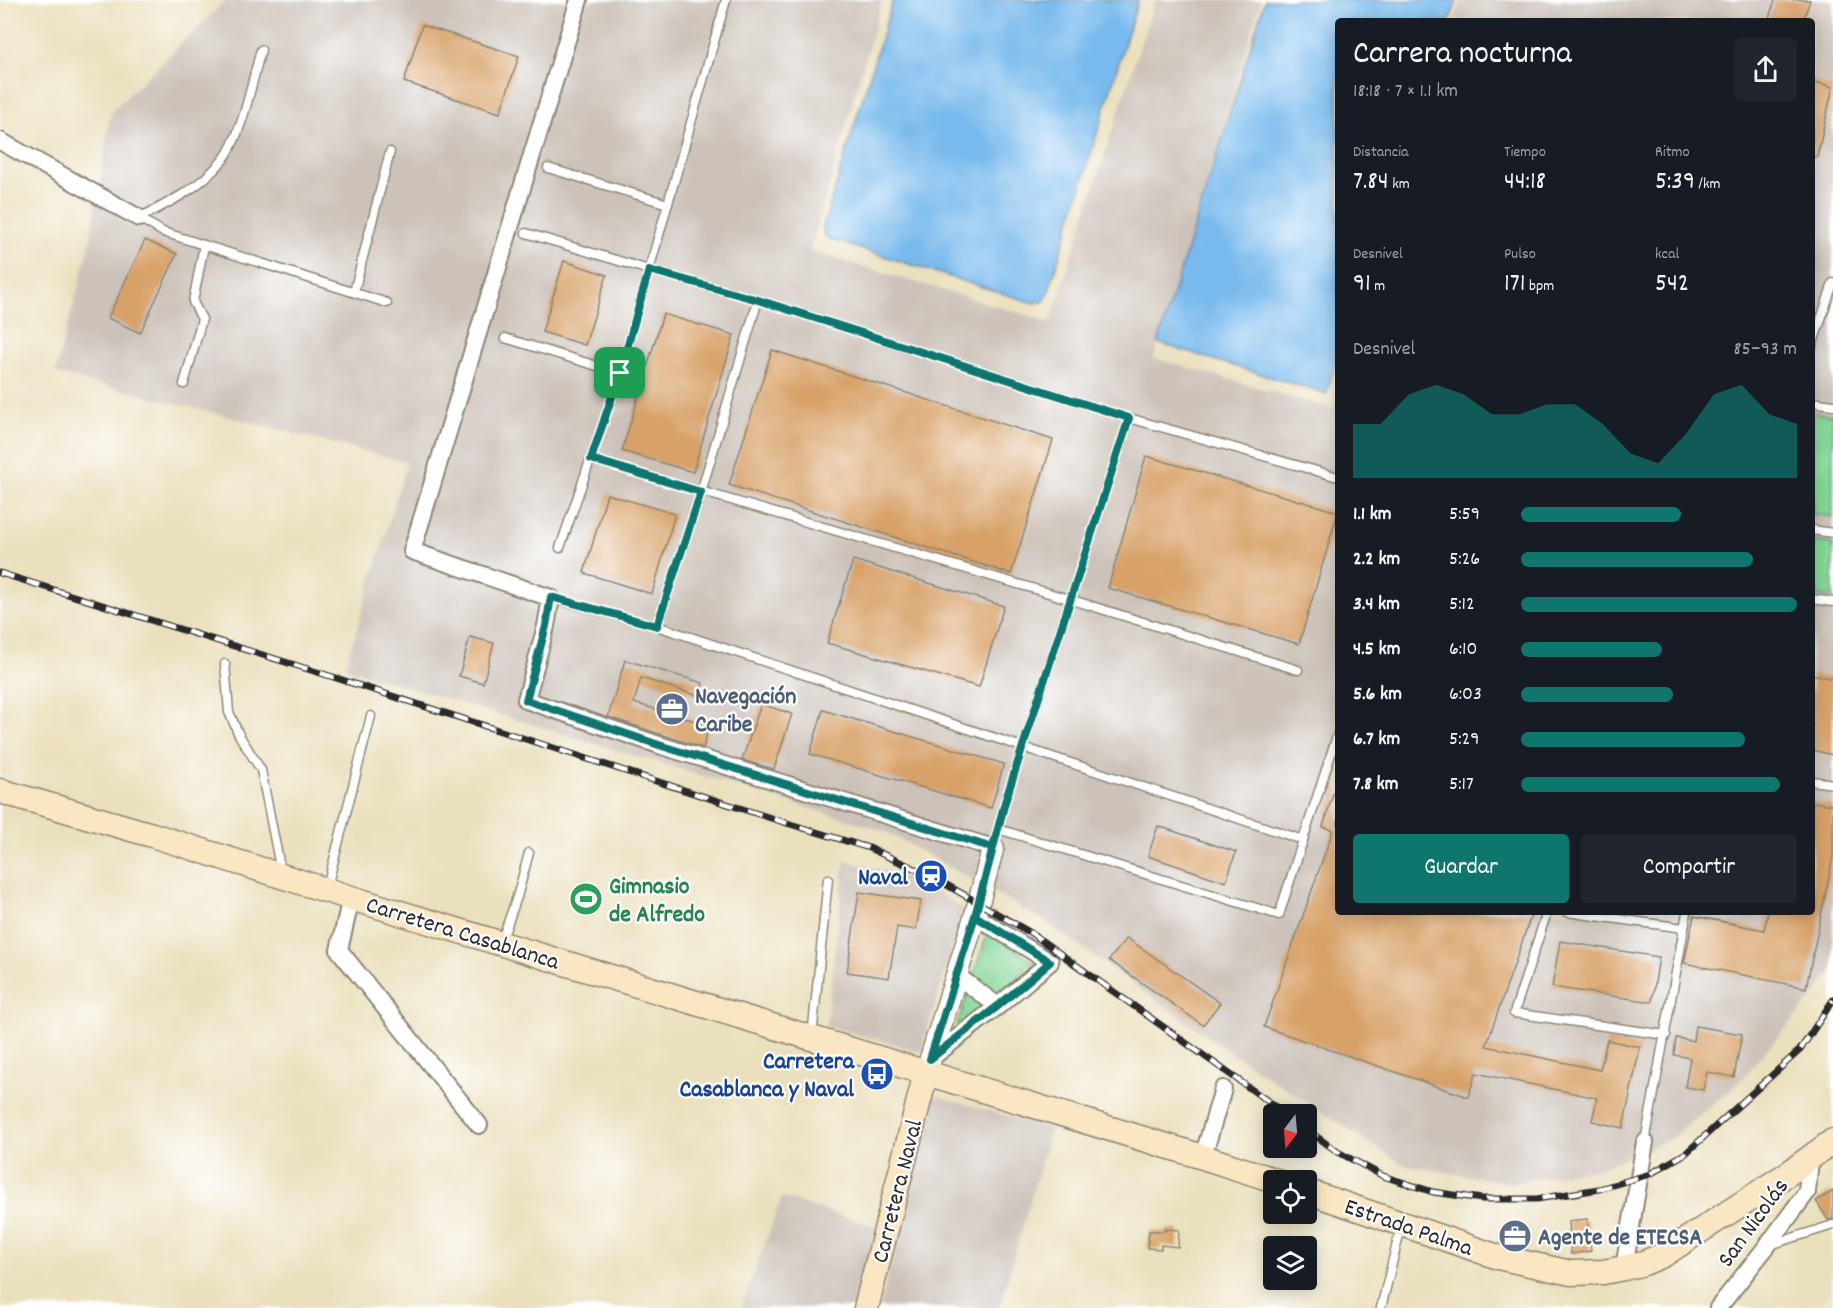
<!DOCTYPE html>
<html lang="es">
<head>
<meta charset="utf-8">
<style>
	:root { --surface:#171b24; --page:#20242c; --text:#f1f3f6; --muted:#9ea1a6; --accent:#0f766e }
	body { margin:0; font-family:Dekko,sans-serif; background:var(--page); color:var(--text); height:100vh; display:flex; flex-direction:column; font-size:22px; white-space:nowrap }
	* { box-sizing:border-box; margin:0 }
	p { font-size:20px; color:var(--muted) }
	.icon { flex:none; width:33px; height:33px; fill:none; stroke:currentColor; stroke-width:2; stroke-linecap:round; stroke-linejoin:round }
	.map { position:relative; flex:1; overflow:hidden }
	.panel { position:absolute; left:1335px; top:18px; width:480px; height:897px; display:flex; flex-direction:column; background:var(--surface); border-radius:6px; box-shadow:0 3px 15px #0003 }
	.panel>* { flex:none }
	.needle { width:39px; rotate:196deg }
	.controls { position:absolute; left:1263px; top:1104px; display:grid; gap:12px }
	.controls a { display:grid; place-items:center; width:54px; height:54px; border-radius:6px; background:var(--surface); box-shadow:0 3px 15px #0003; font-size:30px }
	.pin { position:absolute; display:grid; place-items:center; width:51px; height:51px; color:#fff; margin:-26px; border-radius:12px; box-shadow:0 3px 9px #0006 }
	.round { display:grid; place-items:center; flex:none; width:63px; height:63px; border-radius:6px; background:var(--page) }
	.summary { display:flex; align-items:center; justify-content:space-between; height:102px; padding:0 18px }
	h1 { font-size:33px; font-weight:600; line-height:45px }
	.metrics { display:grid; grid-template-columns:repeat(3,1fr); gap:9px; height:102px; padding:6px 18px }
	.metrics div { display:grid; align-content:center }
	.metrics b { font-size:26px; font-weight:600 }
	.metrics small { font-size:16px; font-weight:400 }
	.metrics p { font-size:16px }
	.chart { height:168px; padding:12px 18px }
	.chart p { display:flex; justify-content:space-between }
	.chart svg { width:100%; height:108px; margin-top:6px; fill:var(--accent); opacity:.7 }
	.cta { display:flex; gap:12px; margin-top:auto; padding:12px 18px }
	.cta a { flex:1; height:69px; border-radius:6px; background:var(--accent); color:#fff; font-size:24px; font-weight:600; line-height:69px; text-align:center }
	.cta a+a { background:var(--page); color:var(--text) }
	ul { padding:0 18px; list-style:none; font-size:20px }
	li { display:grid; grid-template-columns:96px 72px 1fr; align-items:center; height:45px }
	li i { height:15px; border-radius:8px; background:var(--accent) }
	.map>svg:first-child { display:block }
	.industrial { fill:#ccc2b9 }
	.green { fill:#85d798; stroke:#588162; stroke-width:1.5 }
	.water { fill:#78baed; stroke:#52728c; stroke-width:1.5 }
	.building { fill:#d8a167 }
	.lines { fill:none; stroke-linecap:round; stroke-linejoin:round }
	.service-casing { stroke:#8b8674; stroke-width:11 }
	.minor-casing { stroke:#8b8674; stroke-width:20 }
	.tertiary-casing { stroke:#8b8674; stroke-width:24 }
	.secondary-casing { stroke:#8b8674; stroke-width:27 }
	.service { stroke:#fff; stroke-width:8 }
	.minor { stroke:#fff; stroke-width:16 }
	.tertiary { stroke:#fff; stroke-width:21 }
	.secondary { stroke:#fbe6c3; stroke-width:24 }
	.rail-casing { stroke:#2b2b2b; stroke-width:7 }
	.rail { stroke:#fff; stroke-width:4.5; stroke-dasharray:14; stroke-linecap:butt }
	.route-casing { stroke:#fff; stroke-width:12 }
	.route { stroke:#0f766e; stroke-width:8 }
	.labels { text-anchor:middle; stroke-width:4.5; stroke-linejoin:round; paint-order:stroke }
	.service-label { font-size:24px; font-weight:bold; fill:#4e5e75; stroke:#fff; text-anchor:start }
	.transit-label { font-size:24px; font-weight:bold; fill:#164399; stroke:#fff; text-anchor:end }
	.leisure-label { font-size:24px; font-weight:bold; fill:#27864d; stroke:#fff; text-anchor:start }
	.street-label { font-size:24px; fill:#2b2b2b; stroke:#fff }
</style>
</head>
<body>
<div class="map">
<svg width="1833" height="1308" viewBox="0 0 1833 1308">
	<rect width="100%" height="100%" fill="#fff"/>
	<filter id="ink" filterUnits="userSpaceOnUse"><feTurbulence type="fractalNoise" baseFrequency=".0167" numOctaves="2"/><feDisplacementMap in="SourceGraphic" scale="12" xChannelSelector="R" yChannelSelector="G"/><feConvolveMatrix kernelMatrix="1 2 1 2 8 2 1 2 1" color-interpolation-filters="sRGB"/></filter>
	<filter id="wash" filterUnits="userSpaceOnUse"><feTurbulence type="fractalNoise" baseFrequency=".008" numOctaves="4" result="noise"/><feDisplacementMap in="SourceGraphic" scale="24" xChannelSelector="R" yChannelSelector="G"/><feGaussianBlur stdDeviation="1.35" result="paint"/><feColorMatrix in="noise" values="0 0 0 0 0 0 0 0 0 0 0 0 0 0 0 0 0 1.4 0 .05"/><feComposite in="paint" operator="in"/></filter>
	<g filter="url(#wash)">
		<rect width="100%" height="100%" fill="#ebe0be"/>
		<!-- industrial -->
		<g class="industrial">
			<polygon points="226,0 882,0 810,251 1050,322 1155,0 1261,0 1154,358 1333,409 1338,393 1338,912 1812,912 1812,21 1454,21 1461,0 1833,0 1833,969 1812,998 1737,1084 1672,1138 1600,1168 1509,1183 1404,1165 1233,1054 1041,919 885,831 345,668 407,462 55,373 90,243 111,112"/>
			<polygon points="845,861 913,878 964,910 921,1052 826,1026"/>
			<polygon points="934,1095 1051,1129 999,1308 880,1308"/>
			<polygon points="782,1197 879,1228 857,1308 741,1308"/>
		</g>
		<!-- green -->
		<g class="green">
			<polygon points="1812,413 1833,415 1833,517 1812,514"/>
			<polygon points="1812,541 1833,544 1833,598 1812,595"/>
			<polygon points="988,932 1034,962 955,1031"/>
		</g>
		<!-- water -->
		<g class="water">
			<polygon points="893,0 1138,0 1047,297 1043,302 1033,303 829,239 824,235 823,227"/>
			<polygon points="1265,0 1457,0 1450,21 1338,21 1338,358 1326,394 1158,343"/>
		</g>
		<g id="blocks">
			<!-- building -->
			<g class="building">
				<polygon points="1775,0 1810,0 1803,21 1768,21"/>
				<polygon points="422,25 519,56 500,113 404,82"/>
				<polygon points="1812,81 1833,87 1817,157 1812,157"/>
				<polygon points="145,240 177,254 140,333 108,318"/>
				<polygon points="564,261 607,275 585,345 542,332"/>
				<polygon points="663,314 734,335 693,472 622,451"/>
				<polygon points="772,350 1053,440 1011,574 729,485"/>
				<polygon points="1146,456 1338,512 1299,644 1108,588"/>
				<polygon points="607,494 675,514 652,594 584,573"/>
				<polygon points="853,560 1004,606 979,687 827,643"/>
				<polygon points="470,637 494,643 483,683 459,676"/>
				<polygon points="625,660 703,683 699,696 641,678 634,703 709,725 703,748 608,717"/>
				<polygon points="1812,674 1833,679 1833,755 1812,750"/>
				<polygon points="761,704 792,714 774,769 742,760"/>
				<polygon points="823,710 1004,764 991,808 810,754"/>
				<polygon points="1335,787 1338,787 1338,912 1519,912 1531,916 1486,1046 1600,1070 1607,1040 1640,1047 1623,1128 1592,1121 1597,1098 1476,1073 1468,1097 1264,1027 1333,830 1323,827"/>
				<polygon points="1812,802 1833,805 1833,857 1806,988 1684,963 1694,916 1764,930 1768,912 1812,912"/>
				<polygon points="1158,826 1236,852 1226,882 1148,856"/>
				<polygon points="859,892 921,901 916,930 897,927 889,978 847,972"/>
				<polygon points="1127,938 1220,1003 1203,1025 1109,960"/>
				<polygon points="1560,941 1659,957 1652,1002 1552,987"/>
				<polygon points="1695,1026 1742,1034 1734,1077 1707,1072 1703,1090 1685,1087 1690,1058 1674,1055 1676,1038 1693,1041"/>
				<polygon points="1833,1191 1833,1219 1828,1220 1816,1201"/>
				<polygon points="1587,1219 1591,1251 1571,1254 1569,1221"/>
				<polygon points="1165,1229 1179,1230 1178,1247 1161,1245 1161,1249 1147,1248 1149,1231 1165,1231"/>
			</g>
		</g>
	</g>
	<g filter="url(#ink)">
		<use href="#blocks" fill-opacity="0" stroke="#8b8674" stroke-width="1.5"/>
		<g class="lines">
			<!-- service casing -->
			<g class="service-casing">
				<g id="service">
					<polyline points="548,168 668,204"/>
					<polyline points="139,218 163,232 387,303"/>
					<path d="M 139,218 C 169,203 201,187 223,160 C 242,136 252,81 261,50"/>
					<polyline points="526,233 649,270 726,0"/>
					<polyline points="354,292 390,152"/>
					<polyline points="505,338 620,373 560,548"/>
					<polyline points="1812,346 1833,283"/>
					<polyline points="620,373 649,270 758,300 1129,418 1338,477"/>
					<polyline points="184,384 202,319 193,302 204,245"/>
					<polyline points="1812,402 1833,405"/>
					<polyline points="591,459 1069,599 1298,670"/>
					<polyline points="1812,530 1833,533"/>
					<polyline points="551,598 657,626 1303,840 1338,733"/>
					<polyline points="1812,599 1833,602"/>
					<polyline points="657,626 701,492 758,300"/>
					<polyline points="225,664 229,712 239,735 261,770 281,872"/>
					<polyline points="1812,781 1833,784"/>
					<polyline points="998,829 1279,915 1303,840"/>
					<polyline points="993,846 1005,802 1129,418"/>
					<polyline points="327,887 371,716"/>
					<polyline points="1547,912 1514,1013 1666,1035"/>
					<polyline points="1566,912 1684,928"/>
					<polyline points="501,942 517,897 529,853"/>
					<polyline points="812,1037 828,879"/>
					<polyline points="1645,1142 1687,912"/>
					<polyline points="1770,1245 1833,1225"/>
					<polyline points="1381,1308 1401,1227"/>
				</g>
			</g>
			<!-- minor casing -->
			<g class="minor-casing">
				<g id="minor">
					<polyline points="579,0 412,551 551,598 546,626 526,700 662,746 993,848"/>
					<polyline points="0,141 139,218"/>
					<polyline points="351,898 339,950 479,1125"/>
					<polyline points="956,975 998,1006"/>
					<polyline points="930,1059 998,1006 1050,962 975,916"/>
					<polyline points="1203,1157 1223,1089"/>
					<polyline points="1624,1268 1645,1142"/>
					<polyline points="1718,1308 1767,1246 1807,1192 1810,1158"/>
				</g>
			</g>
			<!-- tertiary casing -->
			<g class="tertiary-casing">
				<polyline id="tertiary" points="926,1073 975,916 993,848"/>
			</g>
			<!-- secondary casing -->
			<g class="secondary-casing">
				<g id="secondary">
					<polyline points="0,791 152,835 351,898 1203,1157 1274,1180"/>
					<polyline points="1306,1191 1498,1257 1571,1273 1603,1272 1624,1268 1644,1263 1663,1255 1792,1171 1833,1141"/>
					<polyline points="866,1308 926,1073"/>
				</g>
			</g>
			<!-- service -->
			<use href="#service" class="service"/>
			<!-- minor -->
			<use href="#minor" class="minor"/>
			<!-- tertiary -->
			<use href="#tertiary" class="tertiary"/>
			<!-- secondary -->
			<use href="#secondary" class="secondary"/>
			<!-- rail casing -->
			<g class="rail-casing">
				<g id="rail">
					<polyline points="0,573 330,676 777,820 869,848 931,876 1031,933 1286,1114"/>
					<polyline points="1306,1129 1338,1152 1383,1176 1433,1192 1482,1199 1537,1199 1599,1189 1650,1174 1686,1153 1800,1050 1833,1000"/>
				</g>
			</g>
			<!-- rail -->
			<use href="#rail" class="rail"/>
		</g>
	</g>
	<g class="lines" filter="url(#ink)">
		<!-- route casing -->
		<g class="route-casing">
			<polyline id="route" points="620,373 591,459 701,492 657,626 551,597 546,626 526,700 662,746 993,848 975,916 930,1059 998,1006 1050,962 975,916 1005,802 1129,418 758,300 649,270 620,373"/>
		</g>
		<!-- route -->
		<use href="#route" class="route"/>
	</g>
	<!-- icons -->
	<defs>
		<g id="office-disc" transform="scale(1.725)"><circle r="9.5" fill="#5c6f8a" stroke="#fff"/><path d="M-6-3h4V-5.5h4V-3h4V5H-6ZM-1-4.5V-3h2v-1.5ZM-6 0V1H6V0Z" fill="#fff"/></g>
		<g id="station-disc" transform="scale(1.725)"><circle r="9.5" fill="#1a4fb4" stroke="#fff"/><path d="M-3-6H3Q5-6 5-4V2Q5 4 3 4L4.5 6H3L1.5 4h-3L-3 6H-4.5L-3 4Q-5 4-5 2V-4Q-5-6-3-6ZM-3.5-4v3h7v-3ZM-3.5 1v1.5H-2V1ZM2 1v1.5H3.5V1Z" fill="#fff"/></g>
		<g id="stadium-disc" transform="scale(1.725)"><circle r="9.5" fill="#2e9e5b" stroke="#fff"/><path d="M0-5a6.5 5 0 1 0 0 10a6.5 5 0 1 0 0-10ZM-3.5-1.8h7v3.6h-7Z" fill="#fff"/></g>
		<g id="bus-disc" transform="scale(1.725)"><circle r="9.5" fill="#1a4fb4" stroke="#fff"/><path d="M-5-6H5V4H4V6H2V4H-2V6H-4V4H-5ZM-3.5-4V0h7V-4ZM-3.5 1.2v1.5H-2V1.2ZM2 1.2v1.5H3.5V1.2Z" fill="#fff"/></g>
	</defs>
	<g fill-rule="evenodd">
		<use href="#office-disc" x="672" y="709"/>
		<use href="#station-disc" x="931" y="876"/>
		<use href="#stadium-disc" x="586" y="899"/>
		<use href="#bus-disc" x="877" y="1074"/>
		<use href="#office-disc" x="1515" y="1236"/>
	</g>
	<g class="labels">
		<!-- service labels -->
		<g class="service-label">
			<text x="695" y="703">Navegación<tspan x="695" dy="28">Caribe</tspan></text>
			<text x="1538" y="1244">Agente de ETECSA</text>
		</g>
		<!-- transit labels -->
		<g class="transit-label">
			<text x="908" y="884">Naval</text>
			<text x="854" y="1068">Carretera<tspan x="854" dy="28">Casablanca y Naval</tspan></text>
		</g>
		<!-- leisure labels -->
		<g class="leisure-label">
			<text x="609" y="893">Gimnasio<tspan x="609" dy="28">de Alfredo</tspan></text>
		</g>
		<!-- street labels -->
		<g class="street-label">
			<text transform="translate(463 932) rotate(17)" y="8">Carretera Casablanca</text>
			<text transform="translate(896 1191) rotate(-76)" y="8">Carretera Naval</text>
			<text transform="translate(1752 1222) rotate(-54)" y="8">San Nicolás</text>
			<text transform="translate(1409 1226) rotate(19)" y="8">Estrada Palma</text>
		</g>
	</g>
</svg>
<div class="controls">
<a><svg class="needle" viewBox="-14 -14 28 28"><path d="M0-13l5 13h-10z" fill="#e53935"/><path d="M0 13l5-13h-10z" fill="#9ea1a6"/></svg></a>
<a><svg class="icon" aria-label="locate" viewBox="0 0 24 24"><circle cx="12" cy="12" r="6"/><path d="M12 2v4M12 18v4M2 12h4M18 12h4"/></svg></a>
<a><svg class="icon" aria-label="layers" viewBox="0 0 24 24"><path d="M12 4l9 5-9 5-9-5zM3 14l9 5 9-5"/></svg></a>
</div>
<div class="pin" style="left:620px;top:373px;background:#1e9e55"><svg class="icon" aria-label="arrive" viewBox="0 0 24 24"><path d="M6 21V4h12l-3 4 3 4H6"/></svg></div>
<section class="panel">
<div class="summary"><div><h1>Carrera nocturna</h1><p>18:18 · 7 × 1.1 km</p></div><a class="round"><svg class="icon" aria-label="share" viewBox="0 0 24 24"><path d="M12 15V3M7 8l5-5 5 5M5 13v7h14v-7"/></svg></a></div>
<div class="metrics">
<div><p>Distancia</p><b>7.84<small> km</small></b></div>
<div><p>Tiempo</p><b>44:18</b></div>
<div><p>Ritmo</p><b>5:39<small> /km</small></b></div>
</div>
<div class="metrics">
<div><p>Desnivel</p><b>91<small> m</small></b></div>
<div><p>Pulso</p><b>171<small> bpm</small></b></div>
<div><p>kcal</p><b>542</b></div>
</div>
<div class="chart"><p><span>Desnivel</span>85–93 m</p>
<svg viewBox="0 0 160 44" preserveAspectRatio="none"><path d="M0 44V22L10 22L20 10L30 6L40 10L50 18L60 18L70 14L80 14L90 22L100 34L110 38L120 26L130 10L140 6L150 18L160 22V44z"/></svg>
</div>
<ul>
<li><b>1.1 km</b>5:59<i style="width:58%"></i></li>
<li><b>2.2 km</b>5:26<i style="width:84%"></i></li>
<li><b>3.4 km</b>5:12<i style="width:100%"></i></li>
<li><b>4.5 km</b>6:10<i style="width:51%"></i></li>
<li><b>5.6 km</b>6:03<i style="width:55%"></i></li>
<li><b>6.7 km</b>5:29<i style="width:81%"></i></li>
<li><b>7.8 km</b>5:17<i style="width:94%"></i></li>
</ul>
<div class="cta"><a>Guardar</a><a>Compartir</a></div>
</section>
</div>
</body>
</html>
